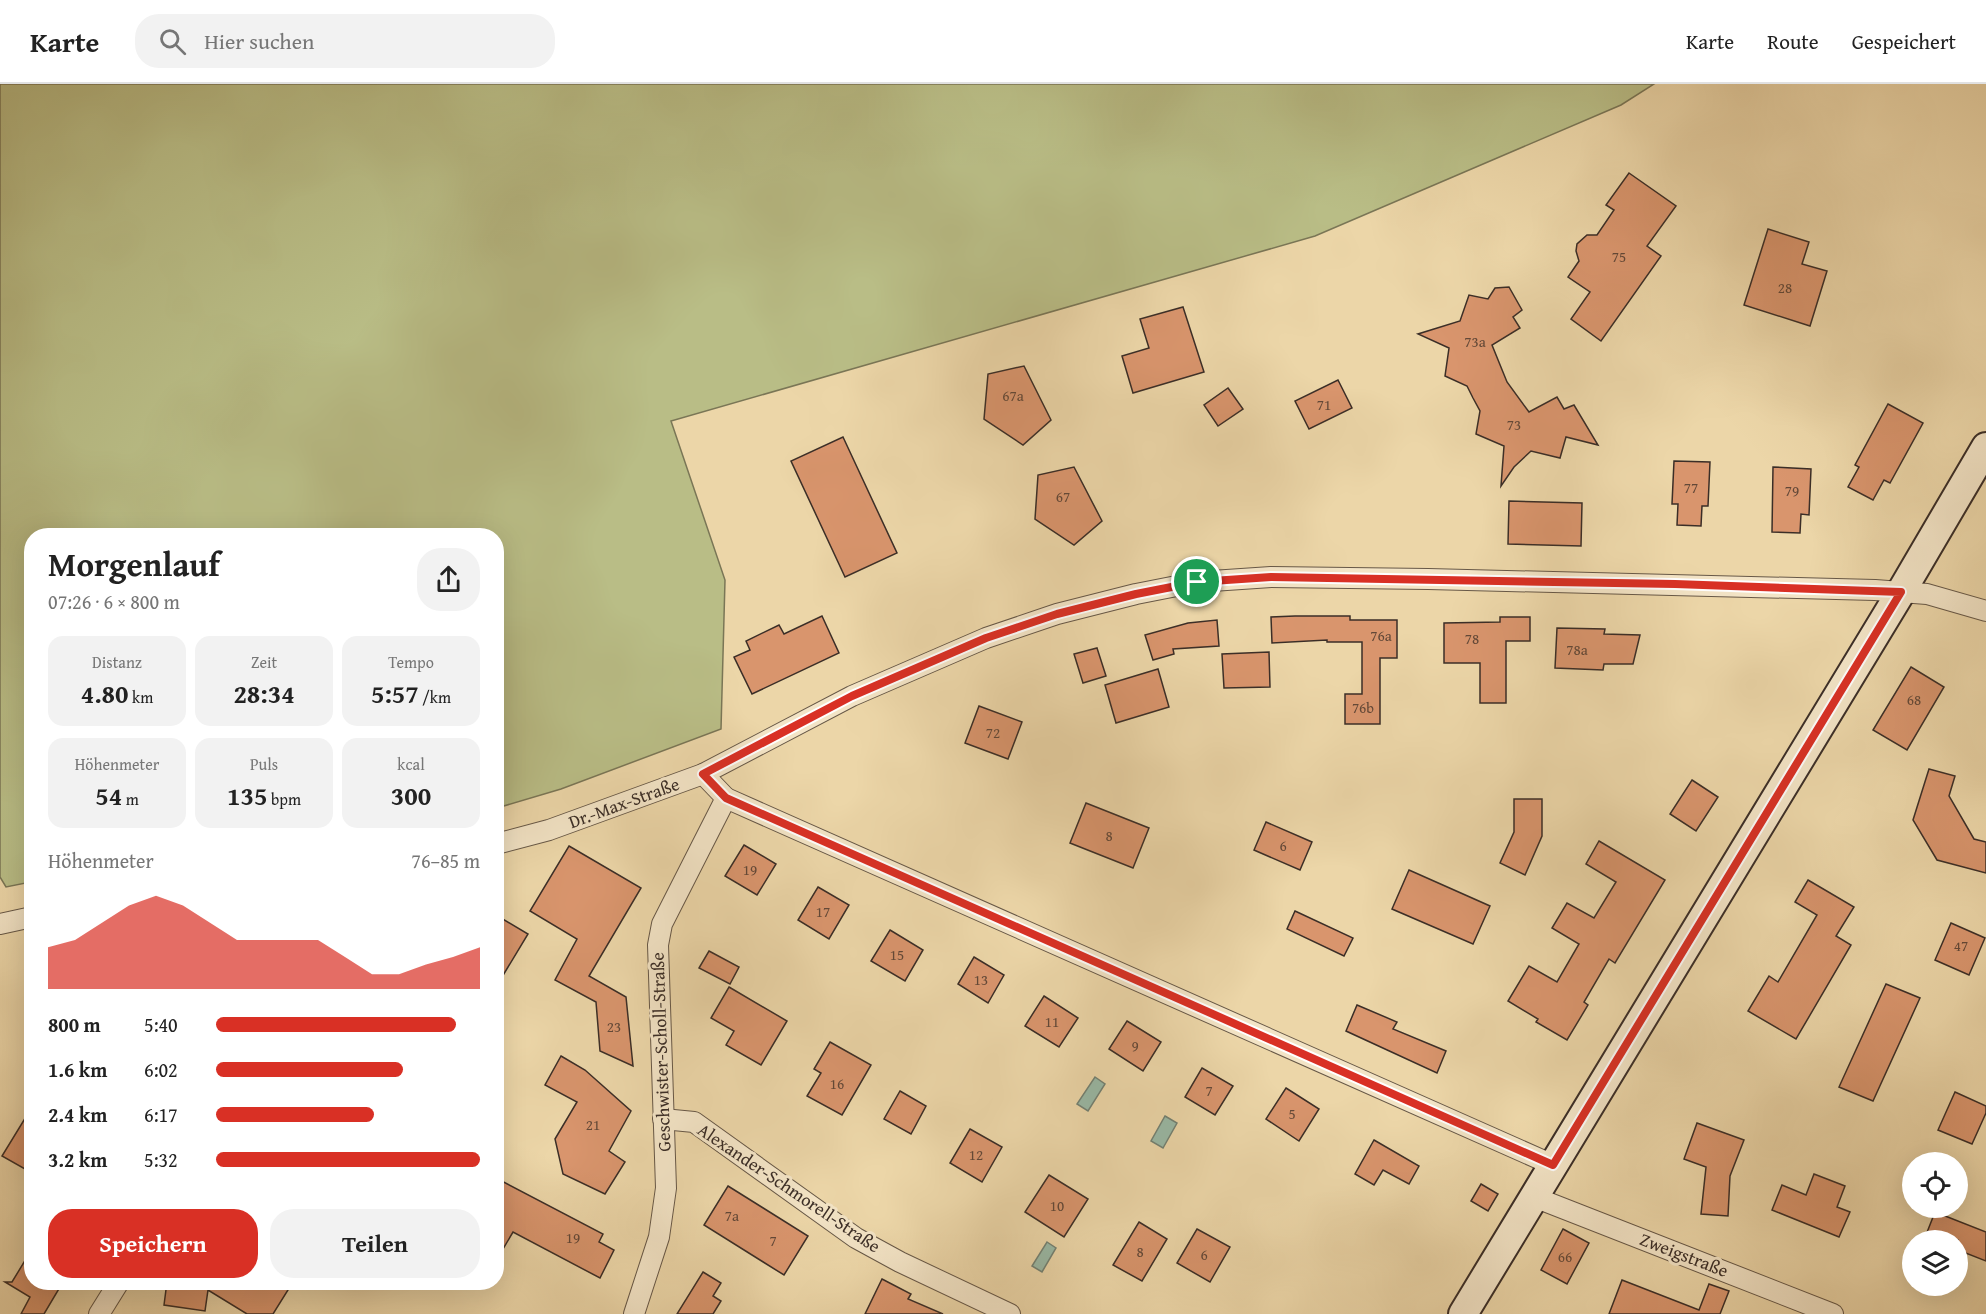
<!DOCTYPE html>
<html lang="de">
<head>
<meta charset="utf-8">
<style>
	:root { --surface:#fff; --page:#f2f2f2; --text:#222; --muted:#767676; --line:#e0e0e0; --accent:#d93025 }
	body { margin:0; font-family:"Gentium Book Plus",serif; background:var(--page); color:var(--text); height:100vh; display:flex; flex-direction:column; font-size:22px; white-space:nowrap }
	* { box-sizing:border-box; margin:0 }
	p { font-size:20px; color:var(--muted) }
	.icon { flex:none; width:33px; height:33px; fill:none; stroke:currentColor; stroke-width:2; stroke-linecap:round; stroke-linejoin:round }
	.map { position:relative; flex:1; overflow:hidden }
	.sheet { position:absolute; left:24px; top:444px; width:480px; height:762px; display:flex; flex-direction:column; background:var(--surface); border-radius:24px; box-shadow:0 6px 24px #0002 }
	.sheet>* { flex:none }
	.buttons { position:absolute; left:1902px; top:1068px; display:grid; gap:12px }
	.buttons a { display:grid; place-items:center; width:66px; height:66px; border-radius:50%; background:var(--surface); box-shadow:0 6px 24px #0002; font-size:30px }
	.pin { position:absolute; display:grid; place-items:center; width:51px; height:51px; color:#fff; margin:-26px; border:3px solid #fff; border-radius:50%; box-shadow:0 2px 6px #0007 }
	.round { display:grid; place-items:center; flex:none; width:63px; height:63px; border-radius:24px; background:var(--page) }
	.summary { display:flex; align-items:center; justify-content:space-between; height:102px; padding:0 24px }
	h1 { font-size:33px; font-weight:700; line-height:45px }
	.stats { display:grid; grid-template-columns:repeat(3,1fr); gap:9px; height:102px; padding:6px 24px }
	.stats div { display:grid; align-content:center; border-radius:15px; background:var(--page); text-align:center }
	.stats b { font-size:26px; font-weight:700 }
	.stats small { font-size:16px; font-weight:400 }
	.stats p { font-size:16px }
	.chart { height:168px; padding:12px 24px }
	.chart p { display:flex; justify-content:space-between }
	.chart svg { width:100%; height:108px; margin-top:6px; fill:var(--accent); opacity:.7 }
	.cta { display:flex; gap:12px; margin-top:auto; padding:12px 24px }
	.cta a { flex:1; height:69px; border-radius:24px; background:var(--accent); color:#fff; font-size:24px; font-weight:700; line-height:69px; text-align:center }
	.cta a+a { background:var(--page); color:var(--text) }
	ul { padding:0 24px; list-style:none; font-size:20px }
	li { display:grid; grid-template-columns:96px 72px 1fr; align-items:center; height:45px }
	li i { height:15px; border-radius:8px; background:var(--accent) }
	header { display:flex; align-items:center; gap:36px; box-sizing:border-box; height:84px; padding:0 30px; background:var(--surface); border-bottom:2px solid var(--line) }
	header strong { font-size:28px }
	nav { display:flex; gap:33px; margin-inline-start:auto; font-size:21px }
	.search { width:420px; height:54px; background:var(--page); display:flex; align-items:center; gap:15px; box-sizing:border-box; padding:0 21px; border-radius:24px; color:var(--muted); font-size:22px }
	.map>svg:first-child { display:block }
	.green { fill:#b9bd86; stroke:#7a7656; stroke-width:1.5 }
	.water { fill:#99b9a6; stroke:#738173; stroke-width:1.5 }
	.building { fill:#d9956d; stroke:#3b2e27; stroke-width:1.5 }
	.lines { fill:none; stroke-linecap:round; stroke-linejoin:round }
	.street-casing { stroke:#675847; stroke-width:22 }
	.secondary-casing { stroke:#3b2e27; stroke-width:32 }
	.street { stroke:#f3e4c6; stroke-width:20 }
	.secondary { stroke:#f3e4c6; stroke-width:28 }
	.route-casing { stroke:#fff; stroke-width:12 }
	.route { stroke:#d93025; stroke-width:8 }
	.labels { text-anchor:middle; stroke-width:6; stroke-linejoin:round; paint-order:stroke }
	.number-label { font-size:15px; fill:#624838 }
	.street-label { font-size:18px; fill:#3b2e27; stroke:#f3e4c6 }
</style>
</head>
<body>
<header>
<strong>Karte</strong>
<div class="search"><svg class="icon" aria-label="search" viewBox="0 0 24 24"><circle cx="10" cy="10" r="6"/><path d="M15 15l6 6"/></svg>Hier suchen</div>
<nav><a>Karte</a><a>Route</a><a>Gespeichert</a></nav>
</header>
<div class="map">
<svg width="1986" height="1230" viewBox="0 0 1986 1230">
	<rect width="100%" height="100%" fill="#ecd6a8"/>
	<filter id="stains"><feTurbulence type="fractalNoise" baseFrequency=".00333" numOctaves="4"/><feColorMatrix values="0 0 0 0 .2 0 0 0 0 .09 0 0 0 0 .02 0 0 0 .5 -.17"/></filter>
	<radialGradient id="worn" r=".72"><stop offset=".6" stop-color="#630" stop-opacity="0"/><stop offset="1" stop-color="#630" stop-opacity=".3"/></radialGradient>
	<!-- green -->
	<polygon class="green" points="0,0 1654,0 1621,21 1315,152 671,337 725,496 721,645 561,705 497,724 496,452 32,452 31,798 6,803 0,793"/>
	<!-- water -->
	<g class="water">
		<polygon points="1095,993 1105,1000 1088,1027 1077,1020"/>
		<polygon points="1165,1032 1177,1039 1163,1064 1151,1057"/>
		<polygon points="1047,1158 1056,1164 1042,1188 1032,1182"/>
	</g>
	<!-- building -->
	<g class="building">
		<polygon points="1629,89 1676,122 1647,162 1661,172 1601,257 1571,235 1590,208 1568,193 1579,177 1576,167 1577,160 1587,151 1597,151 1614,126 1606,121"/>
		<polygon points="1768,145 1809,158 1802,180 1827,187 1810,242 1744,221"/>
		<polygon points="1509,203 1522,226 1513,233 1520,244 1492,261 1507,298 1529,328 1557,313 1564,325 1574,321 1598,361 1566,353 1560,374 1531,367 1514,383 1501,402 1504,362 1476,350 1480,327 1473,314 1467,302 1445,292 1449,264 1418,250 1460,237 1469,211 1488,215 1495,204"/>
		<polygon points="1183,223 1204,288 1133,309 1122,272 1149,264 1140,235"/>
		<polygon points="1024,282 1051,336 1023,361 984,335 988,290"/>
		<polygon points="1338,296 1352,324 1309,345 1295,317"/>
		<polygon points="1228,304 1243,325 1218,342 1204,321"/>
		<polygon points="1888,320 1923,339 1890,399 1884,396 1873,416 1848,403 1859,383 1855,381"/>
		<polygon points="843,353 897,469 845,493 791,377"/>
		<polygon points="1674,377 1710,378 1708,422 1702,422 1701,442 1677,441 1678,420 1672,420"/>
		<polygon points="1074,383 1102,437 1074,461 1035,435 1038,391"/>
		<polygon points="1773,383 1811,385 1809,431 1801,430 1800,449 1772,448"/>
		<polygon points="1509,417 1582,419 1581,462 1508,460"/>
		<polygon points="822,532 839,569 752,610 734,573 750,566 746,557 779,541 784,550"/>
		<polygon points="1295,532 1350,532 1350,536 1397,536 1397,574 1380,574 1380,640 1345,640 1345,610 1362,610 1362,558 1327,558 1327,556 1272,559 1271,533"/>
		<polygon points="1500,533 1530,533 1530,557 1506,557 1506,619 1480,619 1480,579 1444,579 1444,539 1500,538"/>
		<polygon points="1217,536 1219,562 1173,565 1174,570 1153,576 1145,551 1188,539"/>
		<polygon points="1557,544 1605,545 1604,550 1640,551 1633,580 1604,580 1603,586 1555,584"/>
		<polygon points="1097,564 1106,592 1083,599 1074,570"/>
		<polygon points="1269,568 1270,603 1224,604 1222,570"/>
		<polygon points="1911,583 1944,603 1907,666 1873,646"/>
		<polygon points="1158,585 1169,623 1116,639 1105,601"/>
		<polygon points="979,622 1022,638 1008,675 965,659"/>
		<polygon points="1929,685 1955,692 1949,712 1974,755 1986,758 1986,789 1937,776 1913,736"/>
		<polygon points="1692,696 1718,713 1696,747 1670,730"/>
		<polygon points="1514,715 1542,715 1542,752 1525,791 1500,779 1514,748"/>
		<polygon points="1086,719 1149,744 1133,784 1070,759"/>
		<polygon points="1266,738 1312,758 1300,786 1254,766"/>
		<polygon points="1599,757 1665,796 1615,879 1609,875 1584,918 1588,921 1567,956 1536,938 1538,935 1508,917 1529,882 1557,898 1579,860 1552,844 1567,819 1594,834 1616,798 1586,780"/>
		<polygon points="744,761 776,780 757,811 725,792"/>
		<polygon points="569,762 641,804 589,892 626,913 633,982 600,967 596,918 555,896 577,855 530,827"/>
		<polygon points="1409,786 1490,822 1473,860 1392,825"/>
		<polygon points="1808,796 1854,823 1836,852 1851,861 1796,955 1748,927 1769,892 1778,898 1817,831 1795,818"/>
		<polygon points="818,803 849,821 829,855 798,836"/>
		<polygon points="1295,827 1353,854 1344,872 1287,845"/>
		<polygon points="496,831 528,850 496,903"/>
		<polygon points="1951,839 1985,854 1969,891 1935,876"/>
		<polygon points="890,846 923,866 905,897 871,877"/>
		<polygon points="709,867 739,883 730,900 699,884"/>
		<polygon points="974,873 1004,891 988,919 958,900"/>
		<polygon points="1886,900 1920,914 1873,1017 1839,1003"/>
		<polygon points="729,903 787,937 761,981 726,961 734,947 711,934"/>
		<polygon points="1044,912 1078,934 1059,963 1025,942"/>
		<polygon points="1357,921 1397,938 1393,945 1446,967 1437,989 1346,947"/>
		<polygon points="1127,937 1161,958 1143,987 1109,965"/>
		<polygon points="830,958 871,981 842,1031 807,1012 821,989 814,985"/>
		<polygon points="561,972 585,986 631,1027 609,1067 625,1078 605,1110 563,1090 555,1055 577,1018 545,1001"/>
		<polygon points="1202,984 1233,1002 1215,1031 1185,1013"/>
		<polygon points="1286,1004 1319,1025 1299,1057 1266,1035"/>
		<polygon points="900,1007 926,1022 911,1050 884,1035"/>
		<polygon points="1955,1008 1986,1022 1986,1029 1972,1060 1938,1046"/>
		<polygon points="32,1023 32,1089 2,1072"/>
		<polygon points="1697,1039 1744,1056 1730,1092 1728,1132 1701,1130 1706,1083 1684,1075"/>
		<polygon points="970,1045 1002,1063 982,1098 950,1079"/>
		<polygon points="1374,1056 1419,1082 1409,1100 1383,1086 1374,1101 1355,1090"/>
		<polygon points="1814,1090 1845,1102 1837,1123 1850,1128 1839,1153 1772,1126 1782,1101 1806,1111"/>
		<polygon points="1049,1091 1088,1115 1064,1153 1025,1128"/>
		<polygon points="496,1094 603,1150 599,1158 614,1166 600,1194 513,1148 496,1177"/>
		<polygon points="1481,1100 1498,1110 1488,1127 1471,1117"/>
		<polygon points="728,1102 808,1152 784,1191 704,1141"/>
		<polygon points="1935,1128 1986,1148 1986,1177 1958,1166 1958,1156 1924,1156"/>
		<polygon points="1139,1138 1167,1155 1142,1197 1113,1181"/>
		<polygon points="1197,1145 1230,1163 1210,1198 1177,1179"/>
		<polygon points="1563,1145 1589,1159 1567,1200 1541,1186"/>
		<polygon points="32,1165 32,1198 63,1198 44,1230 21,1230 30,1213 5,1198 12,1198"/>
		<polygon points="703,1188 721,1199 713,1212 721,1217 713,1230 677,1230"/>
		<polygon points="882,1195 911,1210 908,1215 943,1230 865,1230"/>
		<polygon points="1622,1196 1699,1226 1709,1200 1729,1207 1720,1230 1609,1230"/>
		<polygon points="167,1198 277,1198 288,1206 273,1230 247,1230 208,1206 205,1227 164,1221"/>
	</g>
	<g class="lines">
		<!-- street casing -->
		<g class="street-casing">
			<g id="street">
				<polyline points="726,714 1553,1081"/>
				<polyline points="496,760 549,746 703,690 852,612 986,554 1057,530 1136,510 1197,498 1271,493 1428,495 1875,506 1927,510 1986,527"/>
				<polyline points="0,840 32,833"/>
				<polyline points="663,1035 694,1038 856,1154 900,1178 1010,1230"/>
				<polyline points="1534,1113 1833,1230"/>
				<polyline points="99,1230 119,1198"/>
				<polyline points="634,1230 659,1153 666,1104 658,861 662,840 726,714 703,690"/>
			</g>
		</g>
		<!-- secondary casing -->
		<g class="secondary-casing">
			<polyline id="secondary" points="1463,1230 1901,508 1986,363"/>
		</g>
		<!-- street -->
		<use href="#street" class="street"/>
		<!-- secondary -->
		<use href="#secondary" class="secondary"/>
	</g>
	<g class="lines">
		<!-- route casing -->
		<g class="route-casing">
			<polygon id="route" points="1271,493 1675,500 1901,508 1553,1081 726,714 703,690 852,612 986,554 1057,530 1136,510 1197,498"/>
		</g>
		<!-- route -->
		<use href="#route" class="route"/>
	</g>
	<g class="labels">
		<!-- number labels -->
		<g class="number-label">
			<text x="1619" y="178">75</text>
			<text x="1785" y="209">28</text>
			<text x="1475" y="263">73a</text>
			<text x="1013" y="317">67a</text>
			<text x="1324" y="326">71</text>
			<text x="1514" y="346">73</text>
			<text x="1691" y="409">77</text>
			<text x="1792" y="412">79</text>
			<text x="1063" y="418">67</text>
			<text x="1381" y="557">76a</text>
			<text x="1472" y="560">78</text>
			<text x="1577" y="571">78a</text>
			<text x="1914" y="621">68</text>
			<text x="1363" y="629">76b</text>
			<text x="993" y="654">72</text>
			<text x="1109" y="757">8</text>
			<text x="1283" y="767">6</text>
			<text x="750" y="791">19</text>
			<text x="823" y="833">17</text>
			<text x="1961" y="867">47</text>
			<text x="897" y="876">15</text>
			<text x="981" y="901">13</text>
			<text x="1052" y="943">11</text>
			<text x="614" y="948">23</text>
			<text x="1135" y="967">9</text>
			<text x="837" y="1005">16</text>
			<text x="1209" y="1012">7</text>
			<text x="1292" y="1035">5</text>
			<text x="593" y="1046">21</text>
			<text x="976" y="1076">12</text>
			<text x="1057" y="1127">10</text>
			<text x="732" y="1137">7a</text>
			<text x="573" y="1159">19</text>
			<text x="773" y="1162">7</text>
			<text x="1140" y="1173">8</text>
			<text x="1204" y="1176">6</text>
			<text x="1565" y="1178">66</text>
		</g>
		<!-- street labels -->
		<g class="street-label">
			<text transform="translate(624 719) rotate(-20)" y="6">Dr.-Max-Straße</text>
			<text transform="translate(661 968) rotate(-92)" y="6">Geschwister-Scholl-Straße</text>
			<text transform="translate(789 1104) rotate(34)" y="6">Alexander-Schmorell-Straße</text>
			<text transform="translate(1684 1171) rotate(21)" y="6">Zweigstraße</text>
		</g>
	</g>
	<rect width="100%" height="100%" filter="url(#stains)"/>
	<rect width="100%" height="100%" fill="url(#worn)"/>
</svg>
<div class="buttons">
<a><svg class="icon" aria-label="locate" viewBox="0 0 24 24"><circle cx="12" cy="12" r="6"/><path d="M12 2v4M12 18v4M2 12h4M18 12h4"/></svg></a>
<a><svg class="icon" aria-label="layers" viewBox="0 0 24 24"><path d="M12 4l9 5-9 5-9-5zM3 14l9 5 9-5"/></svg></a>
</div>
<div class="pin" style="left:1197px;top:498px;background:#1e9e55"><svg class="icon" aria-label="arrive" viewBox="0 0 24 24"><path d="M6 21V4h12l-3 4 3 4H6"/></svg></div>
<section class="sheet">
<div class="summary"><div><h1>Morgenlauf</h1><p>07:26 · 6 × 800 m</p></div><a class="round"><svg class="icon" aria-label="share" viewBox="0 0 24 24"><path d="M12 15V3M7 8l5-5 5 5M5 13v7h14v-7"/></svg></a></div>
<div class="stats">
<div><p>Distanz</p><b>4.80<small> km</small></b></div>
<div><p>Zeit</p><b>28:34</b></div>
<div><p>Tempo</p><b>5:57<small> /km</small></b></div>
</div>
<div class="stats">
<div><p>Höhenmeter</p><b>54<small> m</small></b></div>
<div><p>Puls</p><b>135<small> bpm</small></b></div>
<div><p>kcal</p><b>300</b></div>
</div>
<div class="chart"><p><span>Höhenmeter</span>76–85 m</p>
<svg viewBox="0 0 160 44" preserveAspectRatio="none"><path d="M0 44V27L10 24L20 17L30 10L40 6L50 10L60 17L70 24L80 24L90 24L100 24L110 31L120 38L130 38L140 34L150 31L160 27V44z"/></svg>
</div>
<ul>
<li><b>800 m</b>5:40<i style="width:91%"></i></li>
<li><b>1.6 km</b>6:02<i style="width:71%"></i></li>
<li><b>2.4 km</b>6:17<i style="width:60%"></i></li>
<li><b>3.2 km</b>5:32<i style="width:100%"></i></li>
</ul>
<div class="cta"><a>Speichern</a><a>Teilen</a></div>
</section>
</div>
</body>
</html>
